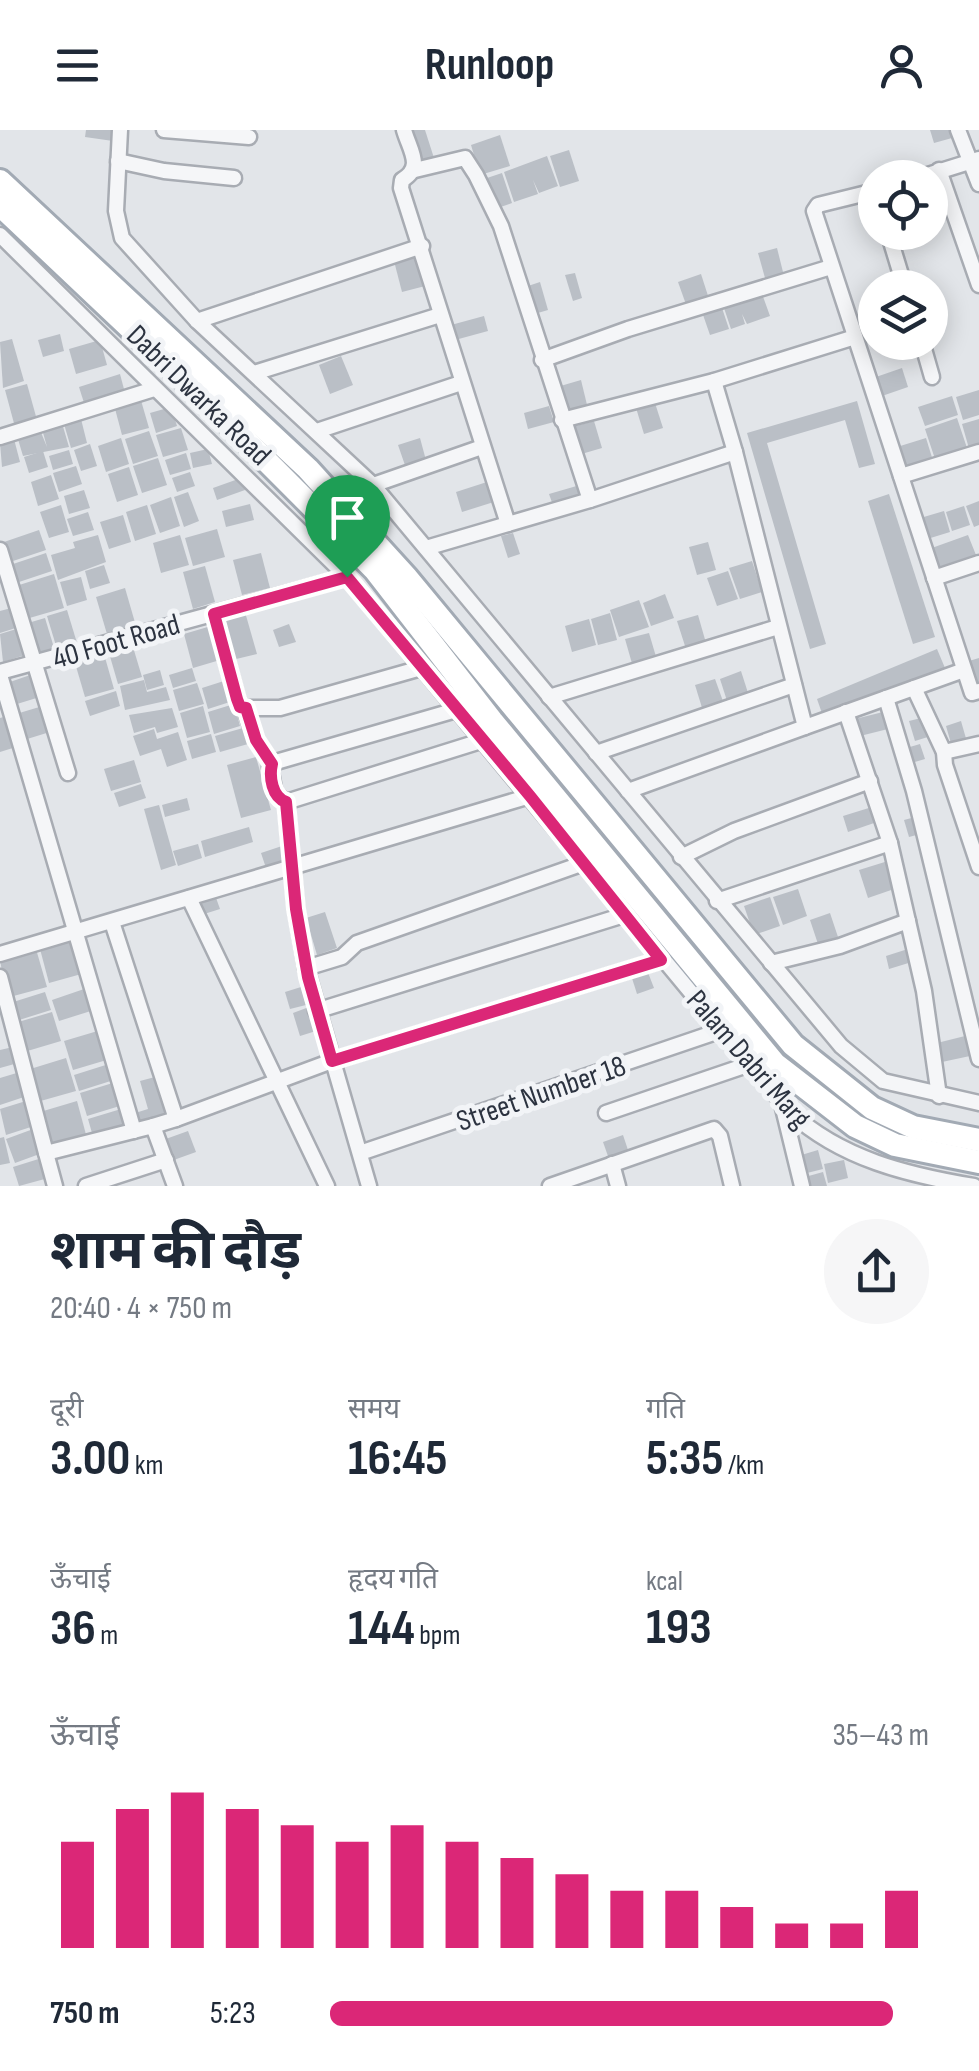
<!DOCTYPE html>
<html lang="hi">
<head>
<meta charset="utf-8">
<style>
	:root { --surface:#fff; --page:#f6f6f7; --text:#1f2937; --muted:#747a83; --accent:#db2777 }
	body { margin:0; font-family:"Sofia Sans Condensed","Noto Sans Devanagari",sans-serif; background:var(--page); color:var(--text); height:100vh; display:flex; flex-direction:column; font-size:38px; white-space:nowrap }
	* { box-sizing:border-box; margin:0 }
	p { font-size:32px; color:var(--muted) }
	.icon { flex:none; width:55px; height:55px; fill:none; stroke:currentColor; stroke-width:2; stroke-linecap:round; stroke-linejoin:round }
	.map { position:relative; height:1056px; overflow:hidden }
	.panel { display:flex; flex-direction:column; background:var(--surface); flex:1 }
	.panel>* { flex:none }
	.controls { position:absolute; left:858px; top:30px; display:grid; gap:20px }
	.controls a { display:grid; place-items:center; width:90px; height:90px; border-radius:50%; background:var(--surface); box-shadow:0 5px 25px #0003; font-size:50px }
	.pin { position:absolute; display:grid; place-items:center; width:85px; height:85px; color:#fff; margin:-102px -42px; border-radius:50% 50% 50% 0; rotate:-45deg; box-shadow:0 0 10px #0007 }
	.pin .icon { rotate:45deg }
	.round { display:grid; place-items:center; flex:none; width:105px; height:105px; border-radius:52px; background:var(--page) }
	.overview { display:flex; align-items:center; justify-content:space-between; height:170px; padding:0 50px }
	h1 { font-size:55px; font-weight:700; line-height:75px }
	.metrics { display:grid; grid-template-columns:repeat(3,1fr); gap:15px; height:170px; padding:10px 50px }
	.metrics div { display:grid; align-content:center }
	.metrics b { font-size:50px; font-weight:700 }
	.metrics small { font-size:28px; font-weight:400 }
	.metrics p { font-size:28px }
	.chart { height:280px; padding:20px 50px }
	.chart p { display:flex; justify-content:space-between }
	.chart svg { width:100%; height:180px; margin-top:10px; stroke:var(--accent); stroke-width:6 }
	ul { padding:0 50px; list-style:none; font-size:32px }
	li { display:grid; grid-template-columns:160px 120px 1fr; align-items:center; height:75px }
	li i { height:25px; border-radius:12px; background:var(--accent) }
	header { display:flex; justify-content:space-between; align-items:center; height:130px; padding:0 50px; background:var(--surface); font-size:45px; font-weight:700 }
	.map>svg:first-child { display:block }
	.building { fill:#babfc6 }
	.lines { fill:none; stroke-linecap:round; stroke-linejoin:round }
	.street-casing { stroke:#a8acb3; stroke-width:19 }
	.primary-casing { stroke:#a2aab4; stroke-width:28 }
	.street { stroke:#f5f6f8; stroke-width:14 }
	.primary { stroke:#fff; stroke-width:22 }
	.route-casing { stroke:#fff; stroke-width:20 }
	.route { stroke:#db2777; stroke-width:12 }
	.labels { text-anchor:middle; stroke-width:10; stroke-linejoin:round; paint-order:stroke }
	.street-label { font-size:30px; fill:#2c3340; stroke:#f2f4f7 }
</style>
</head>
<body>
<header><svg class="icon" aria-label="menu" viewBox="0 0 24 24"><path d="M4 6h16M4 12h16M4 18h16"/></svg>Runloop<svg class="icon" aria-label="person" viewBox="0 0 24 24"><circle cx="12" cy="8" r="4"/><path d="M4 21q1-7 8-7t8 7"/></svg></header>
<div class="map">
<svg width="979" height="1056" viewBox="0 0 979 1056">
	<rect width="100%" height="100%" fill="#e2e5e9"/>
	<!-- building -->
	<g class="building">
		<polygon points="86,0 115,0 113,11 85,7"/>
		<polygon points="408,0 425,0 434,28 419,33"/>
		<polygon points="930,0 950,0 952,8 934,13"/>
		<polygon points="500,5 510,36 480,45 471,15"/>
		<polygon points="569,20 579,51 560,57 550,26"/>
		<polygon points="547,26 558,56 539,63 533,50 538,64 514,72 504,42"/>
		<polygon points="502,43 512,73 495,79 484,49"/>
		<polygon points="777,118 785,150 767,155 758,123"/>
		<polygon points="420,124 429,155 402,162 394,131"/>
		<polygon points="575,143 582,168 573,171 565,145"/>
		<polygon points="701,144 710,172 688,180 678,152"/>
		<polygon points="540,152 548,180 531,185 522,158"/>
		<polygon points="761,161 770,186 747,194 742,184 745,194 731,199 723,175"/>
		<polygon points="721,175 729,199 710,205 702,182"/>
		<polygon points="484,186 488,201 455,210 451,195"/>
		<polygon points="60,204 64,221 43,227 38,210"/>
		<polygon points="12,209 24,251 3,258 0,212"/>
		<polygon points="100,210 107,235 76,244 69,219"/>
		<polygon points="341,226 353,255 330,264 319,235"/>
		<polygon points="902,238 908,257 882,266 876,247"/>
		<polygon points="120,244 125,263 85,276 79,257"/>
		<polygon points="581,250 588,279 564,285 557,257"/>
		<polygon points="27,254 37,290 15,297 5,260"/>
		<polygon points="979,260 979,285 963,290 956,267"/>
		<polygon points="952,266 958,285 925,296 918,277"/>
		<polygon points="140,267 149,298 122,305 114,275"/>
		<polygon points="857,271 875,334 859,338 845,290 767,313 826,514 810,519 747,303"/>
		<polygon points="655,273 663,298 644,304 636,278"/>
		<polygon points="549,276 554,292 528,299 524,283"/>
		<polygon points="171,277 177,296 156,303 150,283"/>
		<polygon points="957,288 968,321 936,332 925,299"/>
		<polygon points="81,289 87,313 71,318 64,294"/>
		<polygon points="979,289 979,319 970,322 962,294"/>
		<polygon points="594,291 602,318 578,325 569,298"/>
		<polygon points="62,293 69,317 23,326 17,306 40,300 47,317 42,299"/>
		<polygon points="181,298 188,320 163,327 156,305"/>
		<polygon points="149,301 158,326 133,334 125,309"/>
		<polygon points="121,308 129,334 106,342 98,316"/>
		<polygon points="420,308 427,334 407,341 398,315"/>
		<polygon points="926,308 934,334 905,343 897,317"/>
		<polygon points="14,309 20,332 2,337 0,313"/>
		<polygon points="90,314 97,336 81,341 74,320"/>
		<polygon points="208,319 212,334 193,338 190,323"/>
		<polygon points="69,320 73,334 53,340 49,326"/>
		<polygon points="43,321 48,337 29,343 24,327"/>
		<polygon points="186,323 191,339 170,345 165,330"/>
		<polygon points="158,328 167,355 142,363 133,336"/>
		<polygon points="76,336 82,354 59,362 53,343"/>
		<polygon points="129,337 138,365 117,372 108,344"/>
		<polygon points="190,342 195,356 177,362 172,348"/>
		<polygon points="51,345 59,369 38,376 31,352"/>
		<polygon points="241,348 245,360 217,370 213,358"/>
		<polygon points="490,351 497,371 462,382 456,362"/>
		<polygon points="580,355 585,369 554,378 549,364"/>
		<polygon points="84,360 90,378 69,384 64,366"/>
		<polygon points="188,362 199,391 184,397 174,367"/>
		<polygon points="889,364 935,507 913,514 868,371"/>
		<polygon points="171,367 180,396 160,403 150,375"/>
		<polygon points="979,371 979,395 974,397 966,376"/>
		<polygon points="250,374 254,390 226,397 222,381"/>
		<polygon points="61,375 69,402 49,408 40,382"/>
		<polygon points="147,375 156,404 135,411 126,382"/>
		<polygon points="964,376 970,395 952,401 946,382"/>
		<polygon points="944,381 950,402 924,410 917,389"/>
		<polygon points="88,382 94,400 73,406 67,389"/>
		<polygon points="123,385 131,412 109,419 100,392"/>
		<polygon points="217,399 225,427 193,436 185,408"/>
		<polygon points="39,400 46,420 10,432 4,412"/>
		<polygon points="513,403 520,424 508,428 501,406"/>
		<polygon points="98,405 106,432 58,450 51,425 75,418 73,412"/>
		<polygon points="180,405 189,435 161,443 153,413"/>
		<polygon points="968,405 978,430 938,445 929,419"/>
		<polygon points="708,412 716,440 697,445 689,417"/>
		<polygon points="46,423 52,441 16,453 10,435"/>
		<polygon points="261,423 270,458 242,465 233,430"/>
		<polygon points="752,431 762,462 740,469 729,438"/>
		<polygon points="104,435 110,453 90,459 85,441"/>
		<polygon points="205,436 215,472 193,479 183,442"/>
		<polygon points="728,441 738,469 717,476 707,448"/>
		<polygon points="54,444 64,478 26,489 16,456"/>
		<polygon points="81,447 87,470 67,476 60,452"/>
		<polygon points="125,458 136,496 107,504 96,467"/>
		<polygon points="665,464 674,488 651,496 643,473"/>
		<polygon points="639,470 649,497 619,507 610,480"/>
		<polygon points="15,477 22,496 0,503 0,481"/>
		<polygon points="67,480 77,513 57,519 47,486"/>
		<polygon points="245,482 257,524 232,530 220,489"/>
		<polygon points="610,483 617,510 598,515 591,489"/>
		<polygon points="698,485 706,513 686,519 677,491"/>
		<polygon points="45,488 55,521 39,526 28,493"/>
		<polygon points="589,489 596,515 572,522 565,496"/>
		<polygon points="289,494 296,512 279,517 273,500"/>
		<polygon points="211,496 220,530 193,538 184,504"/>
		<polygon points="23,497 31,523 3,532 0,504"/>
		<polygon points="649,503 657,530 633,537 625,509"/>
		<polygon points="133,517 142,547 118,554 109,523"/>
		<polygon points="937,519 945,538 824,589 817,569"/>
		<polygon points="104,524 114,559 85,567 75,533"/>
		<polygon points="979,528 979,561 978,561 969,531"/>
		<polygon points="192,538 196,551 173,558 169,545"/>
		<polygon points="160,540 164,555 147,560 143,545"/>
		<polygon points="741,541 749,566 728,574 720,549"/>
		<polygon points="36,543 43,566 17,574 10,552"/>
		<polygon points="715,549 724,574 703,581 695,555"/>
		<polygon points="144,550 147,562 166,557 170,570 125,580 120,556"/>
		<polygon points="227,550 233,571 208,579 202,558"/>
		<polygon points="197,553 204,574 179,581 173,560"/>
		<polygon points="116,561 120,576 90,586 85,571"/>
		<polygon points="234,574 240,596 214,604 208,582"/>
		<polygon points="46,575 53,601 24,610 16,584"/>
		<polygon points="203,576 210,602 187,608 180,583"/>
		<polygon points="172,578 178,597 157,603 155,597 134,603 129,585"/>
		<polygon points="887,581 892,598 856,607 851,590"/>
		<polygon points="7,586 16,617 0,622 0,588"/>
		<polygon points="925,587 931,606 915,611 909,591"/>
		<polygon points="961,591 967,612 952,617 946,596"/>
		<polygon points="243,598 248,614 220,622 215,606"/>
		<polygon points="154,599 157,609 178,602 187,630 167,637 161,619 140,626 133,606"/>
		<polygon points="211,604 216,622 192,629 187,611"/>
		<polygon points="920,614 925,629 908,634 903,619"/>
		<polygon points="256,627 271,680 241,688 227,635"/>
		<polygon points="134,630 141,652 111,661 104,639"/>
		<polygon points="141,654 146,668 119,677 114,663"/>
		<polygon points="187,668 190,680 165,687 162,675"/>
		<polygon points="159,675 176,735 161,740 144,679"/>
		<polygon points="872,677 877,692 848,702 843,686"/>
		<polygon points="919,686 924,703 909,707 904,690"/>
		<polygon points="249,697 253,712 205,727 201,711"/>
		<polygon points="198,714 202,728 178,736 173,721"/>
		<polygon points="282,716 287,734 267,741 261,723"/>
		<polygon points="888,731 897,758 868,768 859,740"/>
		<polygon points="798,759 807,786 783,795 773,767"/>
		<polygon points="215,765 220,779 201,785 197,771"/>
		<polygon points="770,767 780,796 754,805 744,776"/>
		<polygon points="325,782 337,818 317,825 306,788"/>
		<polygon points="830,783 839,810 819,817 810,790"/>
		<polygon points="75,809 85,843 49,853 40,819"/>
		<polygon points="911,818 915,831 889,839 886,826"/>
		<polygon points="36,819 47,857 6,868 0,829"/>
		<polygon points="647,840 654,858 637,864 631,845"/>
		<polygon points="301,857 306,875 290,879 285,862"/>
		<polygon points="87,858 94,880 59,891 52,870"/>
		<polygon points="45,862 51,880 16,891 10,873"/>
		<polygon points="309,877 316,901 300,906 293,883"/>
		<polygon points="52,882 61,911 24,922 15,893"/>
		<polygon points="101,900 110,929 73,940 64,911"/>
		<polygon points="965,906 970,926 942,932 937,913"/>
		<polygon points="13,917 18,933 0,938 0,920"/>
		<polygon points="66,928 76,961 37,972 27,940"/>
		<polygon points="112,933 117,949 79,961 74,945"/>
		<polygon points="20,942 27,966 0,975 0,948"/>
		<polygon points="155,947 167,991 137,999 132,984 148,979 140,951"/>
		<polygon points="116,952 123,975 87,986 80,963"/>
		<polygon points="26,971 34,996 6,1005 0,979"/>
		<polygon points="77,971 88,1012 51,1021 40,982"/>
		<polygon points="121,979 128,1002 94,1010 88,989"/>
		<polygon points="36,998 45,1022 15,1033 6,1009"/>
		<polygon points="188,1001 196,1022 171,1031 163,1010"/>
		<polygon points="623,1005 629,1023 609,1029 603,1012"/>
		<polygon points="4,1007 10,1033 0,1035 0,1008"/>
		<polygon points="818,1020 823,1039 803,1044 798,1026"/>
		<polygon points="45,1027 52,1047 19,1056 13,1037"/>
		<polygon points="844,1030 848,1048 828,1053 824,1034"/>
		<polygon points="823,1042 827,1056 807,1056 805,1047"/>
	</g>
	<g class="lines">
		<!-- street casing -->
		<g class="street-casing">
			<g id="street">
				<polyline points="120,0 116,81 122,108 197,191 373,355 841,916 883,951 979,973"/>
				<polyline points="164,0 249,7"/>
				<path d="M 404,0 C 410,21 424,37 402,50 L 401,58 L 508,394"/>
				<polyline points="958,0 979,54"/>
				<polyline points="118,31 164,41 234,48"/>
				<polyline points="415,40 465,28 476,45 501,96 590,370 735,322 805,597 628,661"/>
				<polyline points="939,40 979,155"/>
				<polyline points="918,48 979,29"/>
				<polyline points="875,61 818,75 814,81 972,563 979,561"/>
				<polyline points="888,102 905,158"/>
				<path d="M 0,105 L 347,447 L 790,982 C 841,1029 908,1045 974,1056"/>
				<polyline points="197,191 422,116"/>
				<polyline points="922,212 932,247"/>
				<polyline points="542,230 628,199 831,137"/>
				<polyline points="254,243 440,185"/>
				<polyline points="714,251 735,322"/>
				<polyline points="562,290 714,251 855,207"/>
				<polyline points="317,301 461,253"/>
				<polyline points="0,307 154,259"/>
				<polyline points="901,346 979,322"/>
				<polyline points="373,355 482,317"/>
				<polyline points="426,418 590,370"/>
				<polyline points="0,420 68,643"/>
				<polyline points="934,448 979,433"/>
				<polyline points="214,484 237,569 242,578 280,578 421,538"/>
				<polyline points="0,542 347,447"/>
				<polyline points="0,545 134,1001"/>
				<polyline points="914,558 944,622 945,635 979,737"/>
				<polyline points="549,567 778,497"/>
				<polyline points="886,568 914,661 979,929"/>
				<polyline points="245,579 256,610 272,634"/>
				<polyline points="846,582 890,713 924,861 939,966"/>
				<polyline points="805,597 964,540"/>
				<polyline points="944,622 979,614"/>
				<polyline points="596,623 794,555"/>
				<polyline points="286,672 484,610"/>
				<polyline points="681,727 734,701 870,651"/>
				<polyline points="189,768 327,1056"/>
				<polyline points="717,771 890,713"/>
				<polyline points="112,792 176,989 153,996"/>
				<polyline points="0,824 530,666"/>
				<polyline points="771,833 840,816 908,791"/>
				<polyline points="306,838 342,827 357,813 584,733"/>
				<polyline points="0,847 46,1023 153,996 175,1056"/>
				<polyline points="316,881 624,785"/>
				<polyline points="782,974 802,1056"/>
				<polyline points="606,983 750,934"/>
				<polyline points="176,989 332,931 661,830"/>
				<polyline points="46,1023 55,1056"/>
				<polyline points="360,1023 722,900"/>
				<polyline points="612,1034 618,1056"/>
				<polyline points="86,1056 166,1030"/>
				<polyline points="369,1056 306,838 296,779 286,672 275,664 270,637 276,632 456,580"/>
				<polyline points="550,1056 714,999 720,1006 732,1056"/>
			</g>
		</g>
		<!-- primary casing -->
		<g class="primary-casing">
			<g id="primary">
				<polyline points="0,51 308,339 407,448 793,915 872,978 913,997 979,1010"/>
				<polyline points="0,75 200,264 375,440 492,591 775,934 855,996 895,1015 979,1032"/>
			</g>
		</g>
		<!-- street -->
		<use href="#street" class="street"/>
		<!-- primary -->
		<use href="#primary" class="primary"/>
	</g>
	<g class="lines">
		<!-- route casing -->
		<g class="route-casing">
			<path id="route" d="M 347,447 L 530,666 L 661,830 L 332,931 L 308,847 L 296,779 L 286,672 C 272,667 269,647 272,634 L 256,610 L 246,578 L 240,577 L 237,569 L 214,484 Z"/>
		</g>
		<!-- route -->
		<use href="#route" class="route"/>
	</g>
	<g class="labels">
		<!-- street labels -->
		<g class="street-label">
			<text transform="translate(199 265) rotate(44)" y="10">Dabri Dwarka Road</text>
			<text transform="translate(116 511) rotate(-16)" y="10">40 Foot Road</text>
			<text transform="translate(749 929) rotate(49)" y="10">Palam Dabri Marg</text>
			<text transform="translate(541 963) rotate(-19)" y="10">Street Number 18</text>
		</g>
	</g>
</svg>
<div class="controls">
<a><svg class="icon" aria-label="locate" viewBox="0 0 24 24"><circle cx="12" cy="12" r="6"/><path d="M12 2v4M12 18v4M2 12h4M18 12h4"/></svg></a>
<a><svg class="icon" aria-label="layers" viewBox="0 0 24 24"><path d="M12 4l9 5-9 5-9-5zM3 14l9 5 9-5"/></svg></a>
</div>
<div class="pin" style="left:347px;top:447px;background:#1e9e55"><svg class="icon" aria-label="arrive" viewBox="0 0 24 24"><path d="M6 21V4h12l-3 4 3 4H6"/></svg></div>
</div>
<section class="panel">
<div class="overview"><div><h1>शाम की दौड़</h1><p>20:40 · 4 × 750 m</p></div><a class="round"><svg class="icon" aria-label="share" viewBox="0 0 24 24"><path d="M12 15V3M7 8l5-5 5 5M5 13v7h14v-7"/></svg></a></div>
<div class="metrics">
<div><p>दूरी</p><b>3.00<small> km</small></b></div>
<div><p>समय</p><b>16:45</b></div>
<div><p>गति</p><b>5:35<small> /km</small></b></div>
</div>
<div class="metrics">
<div><p>ऊँचाई</p><b>36<small> m</small></b></div>
<div><p>हृदय गति</p><b>144<small> bpm</small></b></div>
<div><p>kcal</p><b>193</b></div>
</div>
<div class="chart"><p><span>ऊँचाई</span>35–43 m</p>
<svg viewBox="0 0 160 44" preserveAspectRatio="none"><path d="M5 44V18M15 44V10M25 44V6M35 44V10M45 44V14M55 44V18M65 44V14M75 44V18M85 44V22M95 44V26M105 44V30M115 44V30M125 44V34M135 44V38M145 44V38M155 44V30"/></svg>
</div>
<ul>
<li><b>750 m</b>5:23<i style="width:94%"></i></li>
</ul>
</section>
</body>
</html>
